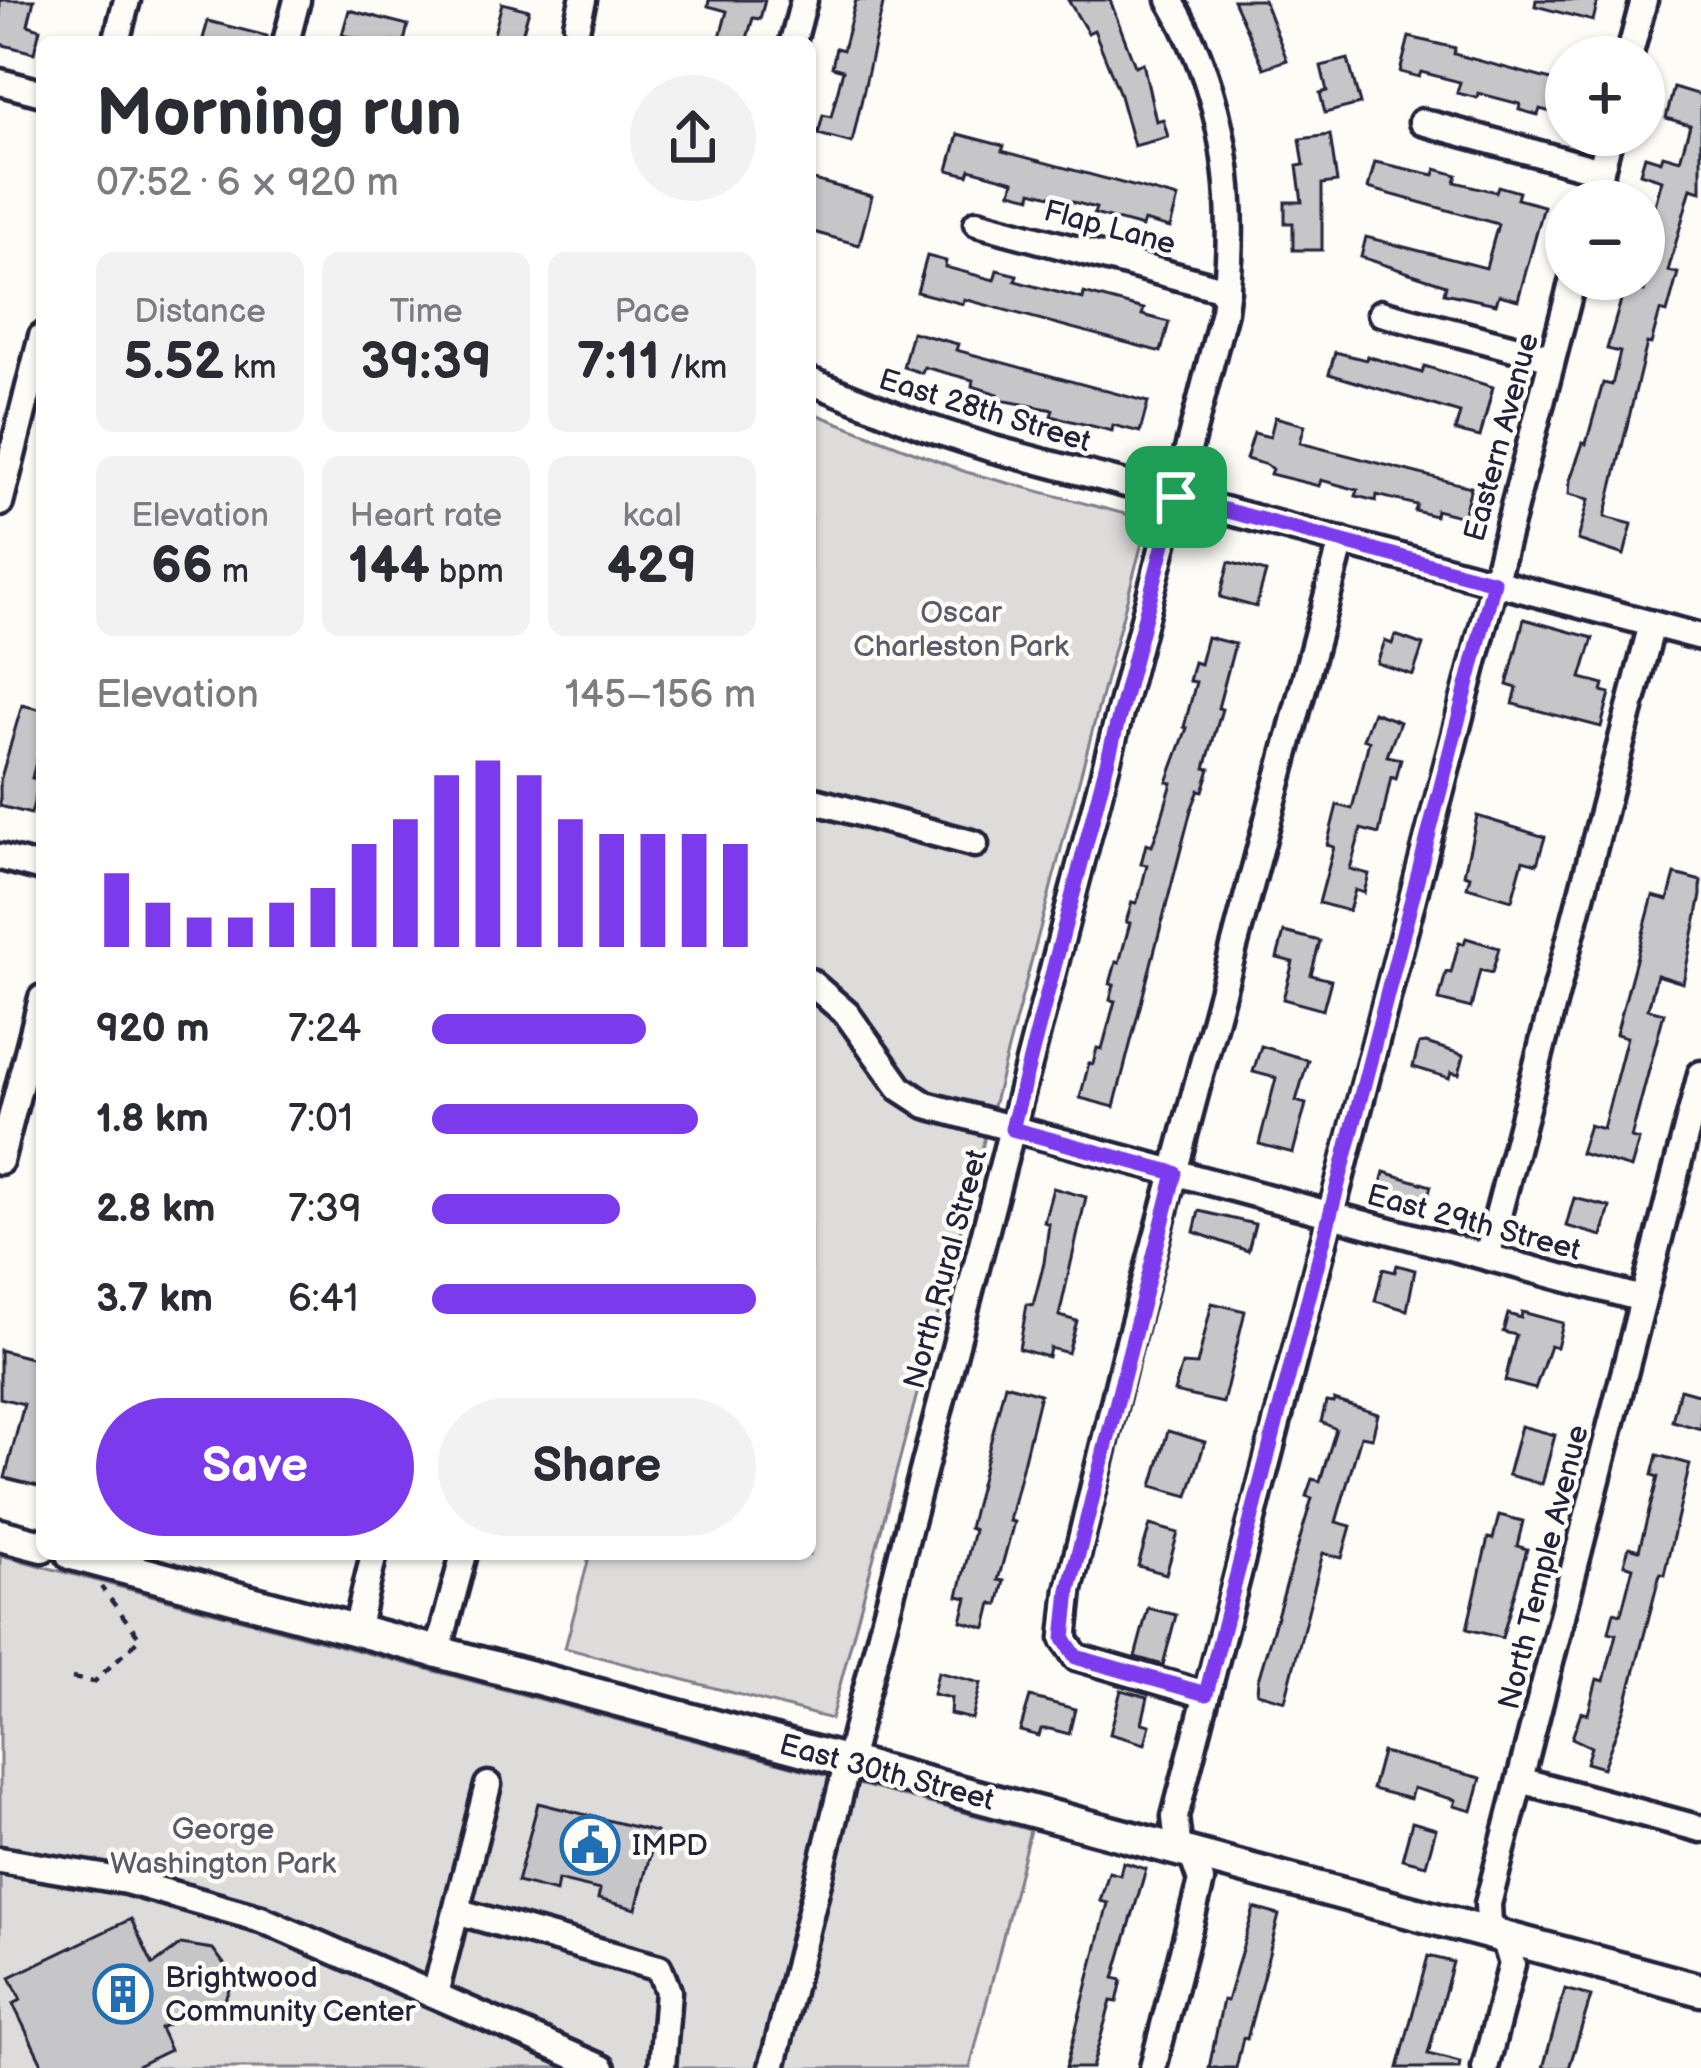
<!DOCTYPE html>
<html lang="en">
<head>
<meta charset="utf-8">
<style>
	:root { --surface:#fff; --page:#f2f2f3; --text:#2b2b33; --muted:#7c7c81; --accent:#7c3aed }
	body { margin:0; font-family:"Balsamiq Sans",sans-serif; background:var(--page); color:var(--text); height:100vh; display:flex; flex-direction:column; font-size:45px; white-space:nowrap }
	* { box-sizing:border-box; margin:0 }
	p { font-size:39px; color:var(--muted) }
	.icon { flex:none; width:66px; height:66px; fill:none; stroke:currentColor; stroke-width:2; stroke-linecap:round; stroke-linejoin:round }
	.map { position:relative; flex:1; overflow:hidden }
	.panel { position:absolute; left:36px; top:36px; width:780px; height:1524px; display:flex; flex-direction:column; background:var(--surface); border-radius:18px; box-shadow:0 3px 9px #0004 }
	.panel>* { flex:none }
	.fabs { position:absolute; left:1545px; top:36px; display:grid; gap:24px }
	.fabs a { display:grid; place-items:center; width:120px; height:120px; border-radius:50%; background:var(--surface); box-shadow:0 3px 9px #0004; font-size:60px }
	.pin { position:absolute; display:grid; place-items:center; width:102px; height:102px; color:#fff; margin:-51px; border-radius:24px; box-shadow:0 6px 18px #0006 }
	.round { display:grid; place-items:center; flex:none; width:126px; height:126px; border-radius:63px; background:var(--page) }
	.headline { display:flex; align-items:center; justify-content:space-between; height:204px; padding:0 60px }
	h1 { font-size:66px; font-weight:600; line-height:90px }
	.figures { display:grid; grid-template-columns:repeat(3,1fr); gap:18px; height:204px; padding:12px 60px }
	.figures div { display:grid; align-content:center; border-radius:18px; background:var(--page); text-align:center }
	.figures b { font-size:51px; font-weight:600 }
	.figures small { font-size:33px; font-weight:400 }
	.figures p { font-size:33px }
	.chart { height:336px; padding:24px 60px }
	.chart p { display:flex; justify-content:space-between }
	.chart svg { width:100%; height:216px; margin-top:12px; stroke:var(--accent); stroke-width:6 }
	.primary-button { display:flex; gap:24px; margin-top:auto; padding:24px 60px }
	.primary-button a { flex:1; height:138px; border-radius:72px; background:var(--accent); color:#fff; font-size:48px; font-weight:600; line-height:138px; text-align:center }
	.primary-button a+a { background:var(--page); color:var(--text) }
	ul { padding:0 60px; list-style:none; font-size:39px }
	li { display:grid; grid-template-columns:192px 144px 1fr; align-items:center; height:90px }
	li i { height:30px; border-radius:15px; background:var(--accent) }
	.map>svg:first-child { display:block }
	.green { fill:#dddcdb; stroke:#807f8b; stroke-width:3 }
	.building { fill:#c6c6c8; stroke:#22223b; stroke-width:3 }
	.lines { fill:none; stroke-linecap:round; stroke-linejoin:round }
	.minor-casing { stroke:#22223b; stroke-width:33 }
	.major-casing { stroke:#22223b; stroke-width:39 }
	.path { stroke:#22223b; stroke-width:4.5; stroke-dasharray:9 9; stroke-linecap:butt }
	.minor { stroke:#fdfcf7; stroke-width:24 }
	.major { stroke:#fdfcf7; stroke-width:30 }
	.route-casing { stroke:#fff; stroke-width:24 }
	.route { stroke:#7c3aed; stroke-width:15 }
	.labels { text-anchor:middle; stroke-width:9; stroke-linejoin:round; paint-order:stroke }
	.street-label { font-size:30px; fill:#22223b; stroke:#fdfcf7 }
	.park-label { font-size:30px; fill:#5a5a6b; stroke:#fdfcf7 }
	.poi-label { font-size:30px; fill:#22223b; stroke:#fdfcf7; text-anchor:start }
</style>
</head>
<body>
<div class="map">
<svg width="1701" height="2068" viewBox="0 0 1701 2068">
	<rect width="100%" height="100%" fill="#fdfcf7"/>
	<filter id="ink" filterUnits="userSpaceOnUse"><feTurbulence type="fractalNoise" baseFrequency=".00833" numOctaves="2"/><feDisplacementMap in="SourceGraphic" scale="24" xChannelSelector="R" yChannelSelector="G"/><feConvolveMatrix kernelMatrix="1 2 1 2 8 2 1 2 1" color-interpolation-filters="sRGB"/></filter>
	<g filter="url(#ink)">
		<!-- green -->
		<g class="green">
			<polygon points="810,412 966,472 1148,520 831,1719 565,1648 590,1554 810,1554"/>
			<polygon points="0,1555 1030,1830 970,2068 0,2068"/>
		</g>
		<!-- building -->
		<g class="building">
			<polygon points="0,0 34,0 28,25 40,29 34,53 0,44"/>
			<polygon points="709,0 765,0 760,19 753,18 746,42 720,37 727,11 708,6"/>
			<polygon points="856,0 884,0 852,143 818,134 823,115 831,117 843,70 832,67 836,48 843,50"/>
			<polygon points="1068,0 1110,0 1135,66 1143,63 1156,121 1163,119 1168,137 1134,146 1119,92 1094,30 1088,33"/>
			<polygon points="1233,0 1264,0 1287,60 1264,68"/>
			<polygon points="1536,0 1598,0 1593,21 1535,6"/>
			<polygon points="502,3 529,10 520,42 492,42"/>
			<polygon points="349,10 408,25 404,42 371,42 342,35"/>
			<polygon points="208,21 267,36 266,42 202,42"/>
			<polygon points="1409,37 1455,48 1454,54 1566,84 1566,116 1540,109 1538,115 1519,110 1520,104 1478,93 1477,98 1457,93 1460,82 1421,72 1419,77 1400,72"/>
			<polygon points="1348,59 1360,104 1325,113 1320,93 1327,91 1321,66"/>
			<polygon points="1674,87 1701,95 1701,191 1691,188 1668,271 1678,273 1667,313 1660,311 1651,344 1647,343 1605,517 1632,524 1624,555 1578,540 1589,499 1569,494 1570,480 1583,443 1586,444 1603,383 1612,385 1620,352 1607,349 1625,286 1644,291 1656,244 1644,241 1644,221 1650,223 1662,180 1640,173 1645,156 1661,161 1663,155 1680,160 1690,125 1666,118"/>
			<polygon points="958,134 1004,146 1002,151 1178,198 1170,228 1144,221 1142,227 1094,214 1096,208 1032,191 1031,197 1011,192 1014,181 970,169 968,175 948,170"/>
			<polygon points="1330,135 1337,182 1322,184 1322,250 1293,250 1293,223 1285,223 1285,202 1302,202 1297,166 1304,165 1300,139"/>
			<polygon points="1375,162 1434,175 1436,169 1457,175 1455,182 1496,192 1498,186 1519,192 1517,199 1544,206 1518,300 1499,295 1496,304 1444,293 1446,285 1361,257 1366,237 1486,268 1498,224 1368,188"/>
			<polygon points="810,179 872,196 859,245 810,231"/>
			<polygon points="927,256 946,261 945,267 994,280 997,270 1017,275 1015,281 1041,288 1083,299 1084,293 1144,309 1142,315 1169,322 1161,352 964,299 963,304 917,292"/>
			<polygon points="912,332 958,344 956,350 1148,402 1140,432 1113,425 1112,431 1051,416 1053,410 996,399 998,394 972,386 973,380 924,367 922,373 903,367"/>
			<polygon points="1335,352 1366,360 1367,356 1422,373 1424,366 1493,387 1480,437 1455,431 1460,413 1329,374"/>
			<polygon points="1275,417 1305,425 1300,443 1471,487 1463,517 1436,510 1435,516 1415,511 1417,505 1377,495 1376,501 1356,496 1358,490 1321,480 1319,486 1270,474 1272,469 1267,465 1246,459 1254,433 1270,437"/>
			<polygon points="1229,562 1266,572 1256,607 1220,597"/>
			<polygon points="1524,619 1593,638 1581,678 1604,684 1602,691 1610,693 1601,727 1513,704 1517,688 1507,685"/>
			<polygon points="1395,635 1423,645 1413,675 1377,663 1385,641 1392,644"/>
			<polygon points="1207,637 1235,644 1218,708 1222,709 1205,768 1210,769 1203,791 1199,790 1191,810 1114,1107 1080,1098 1089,1063 1093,1064 1097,1048 1102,1049 1115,1001 1110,1000 1114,985 1110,984 1116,962 1119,963 1130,923 1126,922 1132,902 1136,903 1139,897 1147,865 1141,864 1146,844 1152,846 1161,820 1172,783 1167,782 1187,728 1184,727 1196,682 1189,681 1194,662 1200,664"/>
			<polygon points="22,705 42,710 42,739 32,778 40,780 31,814 0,806 0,781"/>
			<polygon points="1373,712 1400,722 1387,756 1401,759 1396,779 1391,777 1379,834 1361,829 1350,869 1369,874 1364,893 1355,890 1349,911 1319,903 1334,847 1327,845 1337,805 1352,809 1369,741 1363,739"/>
			<polygon points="1477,816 1545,837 1537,864 1523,860 1512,900 1467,887 1470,876 1464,874"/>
			<polygon points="1675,874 1701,881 1701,895 1683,983 1657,975 1648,1009 1664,1013 1631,1138 1639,1140 1631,1168 1580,1153 1589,1125 1603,1129 1627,1037 1616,1034 1653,896 1668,900"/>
			<polygon points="1284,932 1320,941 1311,975 1331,980 1323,1010 1283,999 1293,962 1277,958"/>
			<polygon points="1466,938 1499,948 1492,973 1480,970 1471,1008 1439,1000 1446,972 1451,973 1459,943 1464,944"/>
			<polygon points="1426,1043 1464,1055 1459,1074 1451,1072 1449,1078 1413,1067 1419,1044"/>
			<polygon points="1261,1046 1308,1060 1296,1101 1306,1104 1293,1153 1259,1144 1276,1078 1253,1072"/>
			<polygon points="1384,1172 1431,1186 1424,1210 1377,1198"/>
			<polygon points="1053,1188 1086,1197 1059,1316 1077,1321 1068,1353 1050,1348 1048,1357 1019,1349 1027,1304 1033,1305 1044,1263 1049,1224 1044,1222"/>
			<polygon points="1574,1198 1610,1207 1602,1236 1566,1226"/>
			<polygon points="1199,1211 1255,1224 1248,1251 1194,1232"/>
			<polygon points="1397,1265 1415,1270 1407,1310 1375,1301 1383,1269 1395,1272"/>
			<polygon points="1212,1303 1245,1311 1223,1403 1174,1392 1182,1364 1197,1365"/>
			<polygon points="1522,1312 1563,1323 1557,1348 1550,1346 1535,1389 1505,1381 1516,1335 1503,1332 1508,1314 1521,1318"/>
			<polygon points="0,1350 42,1361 42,1487 5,1478 24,1404 0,1398"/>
			<polygon points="1005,1384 1040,1394 1009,1521 1014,1522 998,1580 1004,1581 998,1605 992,1603 986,1628 961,1621 967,1598 958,1596 974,1530 969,1528"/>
			<polygon points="1680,1389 1701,1395 1701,1429 1672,1421"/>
			<polygon points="1334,1400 1378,1414 1372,1438 1361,1436 1336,1522 1351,1526 1342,1558 1323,1553 1285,1701 1257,1693 1258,1680 1312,1498 1306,1496 1312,1479 1320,1481 1336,1429 1321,1422 1326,1402 1333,1403"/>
			<polygon points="1521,1426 1555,1435 1542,1484 1508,1475"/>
			<polygon points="1168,1431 1205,1442 1188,1496 1152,1486"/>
			<polygon points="1657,1455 1690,1464 1664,1575 1660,1574 1625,1708 1603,1768 1586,1763 1591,1747 1572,1738 1581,1712 1588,1714 1597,1679 1604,1681 1616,1634 1609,1632 1614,1612 1621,1614 1633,1567 1624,1564 1629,1547 1639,1550 1658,1477 1652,1475"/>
			<polygon points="1499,1515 1523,1521 1517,1546 1527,1549 1502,1638 1467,1629 1488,1538 1493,1539"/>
			<polygon points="1150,1525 1178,1533 1166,1574 1138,1566"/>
			<polygon points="1148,1608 1176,1615 1163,1665 1135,1657"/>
			<polygon points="938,1672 981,1683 972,1719 950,1714 951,1698 933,1694"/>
			<polygon points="1121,1690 1148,1697 1142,1723 1150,1725 1145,1744 1110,1734"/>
			<polygon points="1030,1697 1075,1709 1069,1734 1050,1729 1041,1729 1039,1736 1020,1731"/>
			<polygon points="1382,1752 1481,1778 1472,1811 1454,1806 1456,1800 1413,1788 1410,1799 1372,1789"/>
			<polygon points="538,1803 656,1832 636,1909 598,1899 600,1890 558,1880 556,1892 517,1882"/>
			<polygon points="1412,1822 1436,1829 1426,1865 1402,1859"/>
			<polygon points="1123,1862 1146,1869 1114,1978 1122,1980 1117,2002 1111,2001 1092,2068 1066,2068 1108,1903 1100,1901 1109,1872 1120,1875"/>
			<polygon points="1254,1908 1279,1915 1247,2039 1243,2038 1236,2068 1209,2068 1223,2000 1227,2001"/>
			<polygon points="131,1919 153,1965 181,1944 213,1949 227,1968 230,1987 223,2004 210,2014 185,2016 160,2028 170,2050 133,2068 44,2068 13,2004 21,2000 10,1977"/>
			<polygon points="1428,1956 1453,1962 1428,2054 1460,2062 1459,2068 1398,2068"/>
			<polygon points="1565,1989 1591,1996 1569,2068 1543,2068"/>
		</g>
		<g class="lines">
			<!-- minor casing -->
			<g class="minor-casing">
				<g id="minor">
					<polyline points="577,25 583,0"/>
					<polyline points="116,42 127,0"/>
					<polyline points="286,42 297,0"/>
					<polyline points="793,42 804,0"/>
					<polyline points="1629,57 1644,0"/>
					<polyline points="0,82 42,93"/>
					<polyline points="1422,122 1601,171"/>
					<polyline points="1593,201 1610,135"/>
					<polyline points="977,223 1227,290"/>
					<polyline points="1381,313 1552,358"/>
					<polyline points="810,381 925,427 990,448 1701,637"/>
					<polyline points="0,503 42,336"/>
					<polyline points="815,801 975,844"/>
					<polyline points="0,857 42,868"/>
					<polyline points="810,982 847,1014 900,1088 926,1105 1642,1299"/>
					<polyline points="0,1161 42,998"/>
					<polyline points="1487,1257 1652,624"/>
					<polyline points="356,1630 374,1554"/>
					<polyline points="438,1651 464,1554"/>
					<polyline points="1206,1695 1076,1657 1064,1639 1069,1590 1125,1357 1342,541"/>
					<polyline points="1520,1780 1701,1829"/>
					<polyline points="0,1860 126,1881 261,1919 602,2068"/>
					<polyline points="456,1911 659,1968 668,1991 662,2068"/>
					<polyline points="435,1994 488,1785"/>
					<path d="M 772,2068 L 848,1761 L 1224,311 C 1239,203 1226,95 1170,0"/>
					<polyline points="1153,2068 1201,1881 1192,1855 1178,1843 1175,1817 1573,279"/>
					<polyline points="1485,2068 1512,1964 1504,1938 1489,1923 1488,1904 1701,1074"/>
				</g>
			</g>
			<!-- major casing -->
			<g class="major-casing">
				<g id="major">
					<polyline points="0,1535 42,1546"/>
					<polyline points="72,1554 1701,1990"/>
				</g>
			</g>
			<!-- path -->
			<polyline class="path" points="72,1678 94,1682 140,1638 101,1587"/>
			<!-- minor -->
			<use href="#minor" class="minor"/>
			<!-- major -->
			<use href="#major" class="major"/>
		</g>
	</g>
	<g class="lines" filter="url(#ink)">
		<!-- route casing -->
		<g class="route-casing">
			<polygon id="route" points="1176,497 1494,582 1206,1694 1076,1657 1064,1639 1069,1590 1175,1173 1012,1129"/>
		</g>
		<!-- route -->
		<use href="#route" class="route"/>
	</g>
	<!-- icons -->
	<defs>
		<g id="civic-ring" transform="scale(3)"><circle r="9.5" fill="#fdfcf7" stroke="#1f6fb2" stroke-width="1.5"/><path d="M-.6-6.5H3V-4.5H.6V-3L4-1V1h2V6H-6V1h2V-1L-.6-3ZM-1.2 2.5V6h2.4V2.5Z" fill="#1f6fb2"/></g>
		<g id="building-ring" transform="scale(3)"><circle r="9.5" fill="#fdfcf7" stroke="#1f6fb2" stroke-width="1.5"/><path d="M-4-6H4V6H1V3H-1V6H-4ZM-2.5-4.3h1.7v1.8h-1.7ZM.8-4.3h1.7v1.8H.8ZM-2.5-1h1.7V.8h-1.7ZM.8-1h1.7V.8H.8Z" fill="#1f6fb2"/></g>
	</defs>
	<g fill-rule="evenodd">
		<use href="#civic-ring" x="590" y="1845"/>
		<use href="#building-ring" x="123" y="1994"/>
	</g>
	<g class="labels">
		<!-- street labels -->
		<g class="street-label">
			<text transform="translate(1110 227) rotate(15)" y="10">Flap Lane</text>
			<text transform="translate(985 410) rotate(17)" y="10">East 28th Street</text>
			<text transform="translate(1501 437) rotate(-75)" y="10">Eastern Avenue</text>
			<text transform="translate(1474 1222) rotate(15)" y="10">East 29th Street</text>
			<text transform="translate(945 1269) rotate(-75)" y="10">North Rural Street</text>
			<text transform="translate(1543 1567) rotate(-76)" y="10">North Temple Avenue</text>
			<text transform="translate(887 1772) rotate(15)" y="10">East 30th Street</text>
		</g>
		<!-- park labels -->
		<g class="park-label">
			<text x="961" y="622">Oscar<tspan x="961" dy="34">Charleston Park</tspan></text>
			<text x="223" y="1839">George<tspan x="223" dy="34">Washington Park</tspan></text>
		</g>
		<!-- poi labels -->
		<g class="poi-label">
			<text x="632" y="1855">IMPD</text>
			<text x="165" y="1987">Brightwood<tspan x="165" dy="34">Community Center</tspan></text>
		</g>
	</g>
</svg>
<div class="fabs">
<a>+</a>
<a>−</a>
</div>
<div class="pin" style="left:1176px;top:497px;background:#1e9e55"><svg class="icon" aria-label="arrive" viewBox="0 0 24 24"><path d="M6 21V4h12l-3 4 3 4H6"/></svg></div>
<section class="panel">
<div class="headline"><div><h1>Morning run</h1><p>07:52 · 6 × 920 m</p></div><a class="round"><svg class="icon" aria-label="share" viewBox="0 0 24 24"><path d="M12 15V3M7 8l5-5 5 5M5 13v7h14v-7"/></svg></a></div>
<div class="figures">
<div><p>Distance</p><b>5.52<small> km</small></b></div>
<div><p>Time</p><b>39:39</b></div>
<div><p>Pace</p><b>7:11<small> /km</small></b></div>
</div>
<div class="figures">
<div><p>Elevation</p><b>66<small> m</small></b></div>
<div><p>Heart rate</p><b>144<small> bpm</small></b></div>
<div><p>kcal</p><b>429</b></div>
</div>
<div class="chart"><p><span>Elevation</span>145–156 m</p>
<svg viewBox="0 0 160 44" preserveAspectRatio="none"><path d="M5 44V29M15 44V35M25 44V38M35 44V38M45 44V35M55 44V32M65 44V23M75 44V18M85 44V9M95 44V6M105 44V9M115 44V18M125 44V21M135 44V21M145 44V21M155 44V23"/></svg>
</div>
<ul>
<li><b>920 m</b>7:24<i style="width:66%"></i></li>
<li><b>1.8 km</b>7:01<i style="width:82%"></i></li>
<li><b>2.8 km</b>7:39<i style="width:58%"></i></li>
<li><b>3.7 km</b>6:41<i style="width:100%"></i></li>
</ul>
<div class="primary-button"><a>Save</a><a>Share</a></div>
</section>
</div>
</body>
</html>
